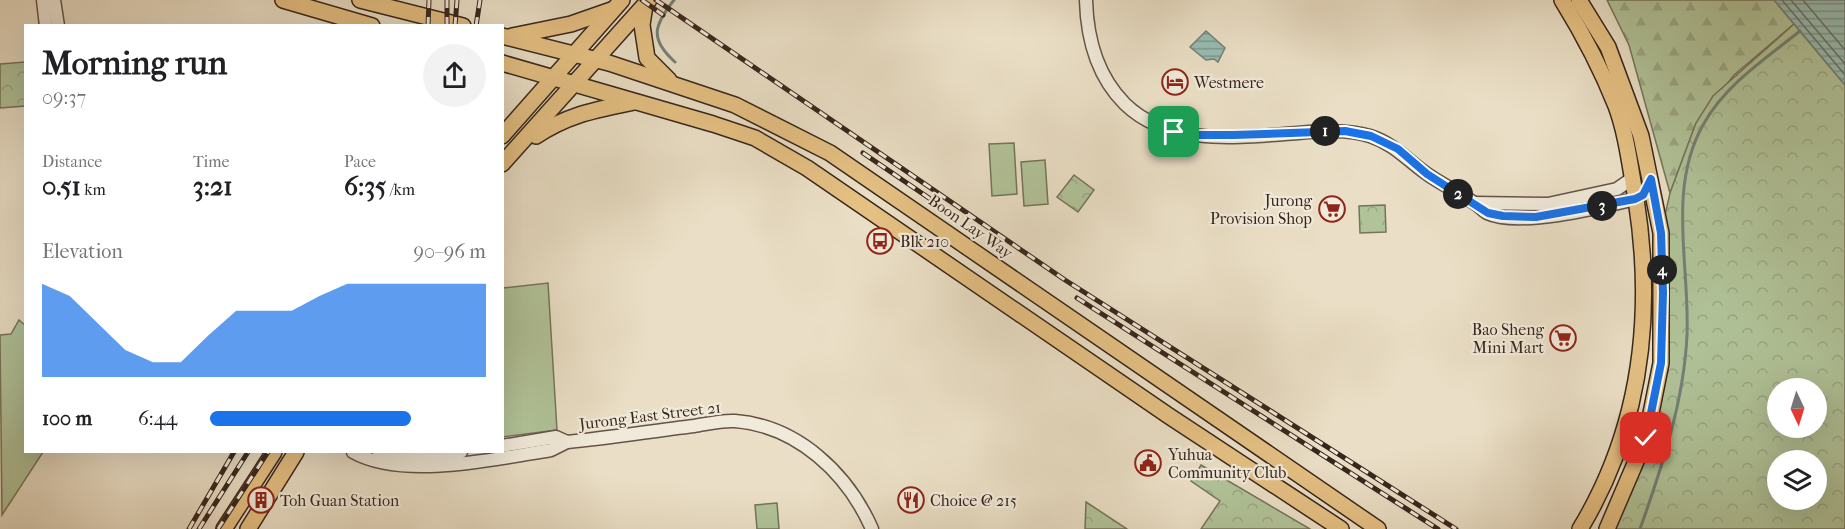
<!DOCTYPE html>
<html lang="en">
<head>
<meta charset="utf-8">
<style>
	:root { --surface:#fff; --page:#f2f2f2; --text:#202124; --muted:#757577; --accent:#1a73e8 }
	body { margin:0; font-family:"IM FELL French Canon",serif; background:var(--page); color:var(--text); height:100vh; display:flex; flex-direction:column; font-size:22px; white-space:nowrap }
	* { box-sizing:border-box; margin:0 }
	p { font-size:20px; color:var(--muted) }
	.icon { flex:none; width:33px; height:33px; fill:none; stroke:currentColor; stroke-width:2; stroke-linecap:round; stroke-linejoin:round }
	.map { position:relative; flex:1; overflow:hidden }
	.drawer { position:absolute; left:24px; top:24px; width:480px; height:429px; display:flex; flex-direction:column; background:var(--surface); border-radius:0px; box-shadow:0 6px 24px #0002 }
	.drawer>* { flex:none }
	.needle { width:39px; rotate:176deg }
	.buttons { position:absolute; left:1767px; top:378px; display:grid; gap:12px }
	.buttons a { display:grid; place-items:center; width:60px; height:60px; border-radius:50%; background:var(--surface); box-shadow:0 6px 24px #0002; font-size:30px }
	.pin { position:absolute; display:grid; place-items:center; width:51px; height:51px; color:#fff; margin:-26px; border-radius:12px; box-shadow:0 3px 9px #0006 }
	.km { position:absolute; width:30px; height:30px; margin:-15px; border-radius:50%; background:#222; color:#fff; font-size:16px; line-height:30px; text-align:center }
	.round { display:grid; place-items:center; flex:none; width:63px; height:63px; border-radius:32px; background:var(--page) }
	.overview { display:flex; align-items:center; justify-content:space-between; height:102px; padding:0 18px }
	h1 { font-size:33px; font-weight:700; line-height:45px }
	.stats { display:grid; grid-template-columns:repeat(3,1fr); gap:9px; height:102px; padding:6px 18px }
	.stats div { display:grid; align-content:center }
	.stats b { font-size:26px; font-weight:700 }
	.stats small { font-size:16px; font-weight:400 }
	.stats p { font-size:16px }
	.chart { height:168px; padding:12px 18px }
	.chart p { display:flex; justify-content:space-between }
	.chart svg { width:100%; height:108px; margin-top:6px; fill:var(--accent); opacity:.7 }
	ul { padding:0 18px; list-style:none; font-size:20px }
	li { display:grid; grid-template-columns:96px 72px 1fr; align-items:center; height:45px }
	li i { height:15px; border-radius:8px; background:var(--accent) }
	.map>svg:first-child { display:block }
	.green { fill:#b1c399; stroke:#74745b; stroke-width:1.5 }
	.forest { fill:url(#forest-firs); stroke:#74745b; stroke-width:1.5 }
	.park { fill:url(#park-crowns); stroke:#74745b; stroke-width:1.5; fill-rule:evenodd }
	.water { fill:url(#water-rules); stroke:#728177; stroke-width:1.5 }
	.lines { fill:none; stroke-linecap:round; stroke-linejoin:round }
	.shore { stroke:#687268; stroke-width:1.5 }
	.stream { stroke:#728177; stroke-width:3 }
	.minor-casing { stroke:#645447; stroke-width:15 }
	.major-casing { stroke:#38261d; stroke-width:18 }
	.minor { stroke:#f1eada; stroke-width:12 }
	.major { stroke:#e5c083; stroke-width:15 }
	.rail-casing { stroke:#38261d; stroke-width:5 }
	.rail { stroke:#f1eada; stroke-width:3; stroke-dasharray:9; stroke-linecap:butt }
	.route-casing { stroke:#fff; stroke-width:12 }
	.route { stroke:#1a73e8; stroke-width:8 }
	.labels { text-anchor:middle; stroke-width:4.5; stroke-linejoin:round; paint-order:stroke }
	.poi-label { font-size:16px; fill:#38261d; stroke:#f1eada; text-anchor:start }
	.street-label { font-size:16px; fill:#38261d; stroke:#f1eada }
</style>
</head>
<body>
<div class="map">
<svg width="1845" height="529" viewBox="0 0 1845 529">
	<defs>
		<pattern id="forest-firs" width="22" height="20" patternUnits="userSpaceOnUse" patternTransform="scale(1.5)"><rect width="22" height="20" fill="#b1c399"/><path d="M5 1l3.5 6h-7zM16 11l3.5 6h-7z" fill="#99a783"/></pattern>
		<pattern id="park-crowns" width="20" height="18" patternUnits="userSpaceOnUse" patternTransform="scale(1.5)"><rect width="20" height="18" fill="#b1c399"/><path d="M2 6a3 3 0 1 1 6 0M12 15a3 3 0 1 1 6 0" fill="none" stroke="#99a783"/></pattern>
		<pattern id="water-rules" width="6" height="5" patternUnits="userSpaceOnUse" patternTransform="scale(1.5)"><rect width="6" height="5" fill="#98bdb3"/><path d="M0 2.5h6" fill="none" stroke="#7d9991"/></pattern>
	</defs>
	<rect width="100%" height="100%" fill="#eadfc6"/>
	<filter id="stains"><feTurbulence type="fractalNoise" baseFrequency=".00333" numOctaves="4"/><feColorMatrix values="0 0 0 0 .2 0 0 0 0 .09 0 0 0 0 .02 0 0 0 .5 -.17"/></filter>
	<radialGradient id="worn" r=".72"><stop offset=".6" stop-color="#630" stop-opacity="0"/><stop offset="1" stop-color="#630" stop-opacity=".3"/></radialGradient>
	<!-- green -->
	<g class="green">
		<polygon points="1014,143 1017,194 992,196 989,144"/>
		<polygon points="1045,160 1048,204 1024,206 1021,162"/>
		<polygon points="548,283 557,430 503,437 503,288"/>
		<polygon points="19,320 25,325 26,452 43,452 2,515 0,335 11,334"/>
		<polygon points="777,503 779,529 757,529 755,505"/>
	</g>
	<!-- forest -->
	<polygon class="forest" points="1607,0 1774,0 1794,24 1734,75 1696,123 1670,193 1629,45"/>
	<!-- park -->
	<g class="park">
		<path d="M 1794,24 L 1845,85 L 1845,529 L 1607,529 L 1646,438 L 1661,363 L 1661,233 L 1670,193 L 1696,123 L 1713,96 ZM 1778,388 L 1816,388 L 1816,428 L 1778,428 ZM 1778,460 L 1816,460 L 1816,500 L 1778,500 Z"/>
		<polygon points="25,62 25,106 0,108 0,64"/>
		<polygon points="1074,175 1094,190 1078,212 1057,197"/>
		<polygon points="1385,205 1386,232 1360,233 1359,206"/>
		<polygon points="1201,465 1310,529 1201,529 1220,501 1191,481"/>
		<polygon points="1086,502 1127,529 1085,529"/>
	</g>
	<!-- water -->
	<g class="water">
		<polygon points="1774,0 1845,0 1845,85"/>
		<polygon points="1206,31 1225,48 1218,62 1214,59 1206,60 1190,47"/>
	</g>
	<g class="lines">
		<!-- shore -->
		<g class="shore">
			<polyline points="1782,0 1845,75"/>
			<polyline points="1791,0 1845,64"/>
			<polyline points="1803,0 1845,50"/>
		</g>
		<!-- stream -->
		<g class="stream">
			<path d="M 674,0 C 654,25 649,39 675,62"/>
			<path d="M 1640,529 C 1662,467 1684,401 1687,335 C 1690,266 1667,189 1703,125 C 1725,85 1765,59 1800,31"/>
		</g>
		<!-- minor casing -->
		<g class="minor-casing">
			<g id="minor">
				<polyline points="43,0 46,26"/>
				<polyline points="54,0 58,26"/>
				<path d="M 1086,0 C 1087,38 1097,76 1125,104 C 1169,147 1240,137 1298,133 C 1322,131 1347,129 1370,136 C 1395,144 1409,162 1430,176 C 1445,186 1462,194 1477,205 C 1480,207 1483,211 1487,213 C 1518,228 1602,207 1635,199"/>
				<polyline points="1475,203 1548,204 1617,189 1633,178"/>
				<polyline points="502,446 556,437 567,442"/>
				<path d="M 353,452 C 403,480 495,459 551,450 L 567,442 C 609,438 652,431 694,426 C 707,424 722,420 735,421 C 798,426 848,474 872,529"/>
				<polyline points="379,452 416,457 461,452"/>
			</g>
		</g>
		<!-- major casing -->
		<g class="major-casing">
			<g id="major">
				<polyline points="283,0 372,26"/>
				<polyline points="360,0 463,26"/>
				<path d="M 1562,0 C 1583,34 1601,68 1616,106 C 1627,136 1630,167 1636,199 C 1654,314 1641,428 1580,529"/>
				<polyline points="1579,0 1608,47 1641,136 1661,233 1661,363 1646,438 1607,529"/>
				<polyline points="645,5 642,25 647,58 669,80"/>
				<polyline points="502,36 609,63 735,105 830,153 1378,529"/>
				<polyline points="512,36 571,24 611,10"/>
				<polyline points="502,63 713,124 755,138 807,168 1169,416 1341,529"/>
				<polyline points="502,136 622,0"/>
				<path d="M 536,136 C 569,114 596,110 634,102"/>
				<polyline points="502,164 649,0"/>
				<polyline points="224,529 274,452"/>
				<polyline points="248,529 296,452"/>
			</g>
		</g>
		<!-- minor -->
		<use href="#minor" class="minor"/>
		<!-- major -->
		<use href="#major" class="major"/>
		<!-- rail casing -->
		<g class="rail-casing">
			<g id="rail">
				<polyline points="642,0 663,15"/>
				<polyline points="656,0 1065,280 1456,529"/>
				<polyline points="428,26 429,0"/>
				<polyline points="447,26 447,0"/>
				<polyline points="455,26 457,0"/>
				<polyline points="476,26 480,0"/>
				<polyline points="863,153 945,209"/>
				<polyline points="1077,298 1438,529"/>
				<polyline points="189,529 234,452"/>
				<polyline points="199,529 248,452"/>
				<polyline points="218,529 268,452"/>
			</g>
		</g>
		<!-- rail -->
		<use href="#rail" class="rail"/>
	</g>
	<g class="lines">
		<!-- route casing -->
		<g class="route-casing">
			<polyline id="route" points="1174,132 1192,135 1234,135 1345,131 1371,136 1398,149 1427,174 1488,213 1503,216 1536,217 1635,199 1643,195 1651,179 1661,233 1663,293 1661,363 1646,438"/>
		</g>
		<!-- route -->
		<use href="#route" class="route"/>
	</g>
	<!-- icons -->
	<defs>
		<g id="hotel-ring" transform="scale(1.35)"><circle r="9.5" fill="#f1eada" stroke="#8f2418" stroke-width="1.5"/><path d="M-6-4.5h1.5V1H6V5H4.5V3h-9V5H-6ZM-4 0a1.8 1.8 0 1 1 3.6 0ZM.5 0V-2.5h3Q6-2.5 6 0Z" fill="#8f2418"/></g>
		<g id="supermarket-ring" transform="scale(1.35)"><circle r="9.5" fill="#f1eada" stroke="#8f2418" stroke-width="1.5"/><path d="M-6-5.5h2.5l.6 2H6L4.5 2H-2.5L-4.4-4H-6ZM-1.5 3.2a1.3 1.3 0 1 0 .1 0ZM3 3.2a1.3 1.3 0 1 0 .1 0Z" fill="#8f2418"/></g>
		<g id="bus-ring" transform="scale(1.35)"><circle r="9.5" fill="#f1eada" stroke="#8f2418" stroke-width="1.5"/><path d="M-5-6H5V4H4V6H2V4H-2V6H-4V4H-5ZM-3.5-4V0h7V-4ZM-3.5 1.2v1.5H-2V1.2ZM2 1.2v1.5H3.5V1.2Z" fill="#8f2418"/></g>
		<g id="civic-ring" transform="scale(1.35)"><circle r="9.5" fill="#f1eada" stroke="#8f2418" stroke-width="1.5"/><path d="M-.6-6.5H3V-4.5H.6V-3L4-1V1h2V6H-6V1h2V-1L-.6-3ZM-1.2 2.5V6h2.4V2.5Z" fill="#8f2418"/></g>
		<g id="building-ring" transform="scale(1.35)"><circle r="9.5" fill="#f1eada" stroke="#8f2418" stroke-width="1.5"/><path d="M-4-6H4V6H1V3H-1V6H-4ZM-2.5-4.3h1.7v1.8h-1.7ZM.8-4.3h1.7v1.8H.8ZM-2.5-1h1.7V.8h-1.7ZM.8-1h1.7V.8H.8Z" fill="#8f2418"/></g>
		<g id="restaurant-ring" transform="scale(1.35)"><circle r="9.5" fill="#f1eada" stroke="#8f2418" stroke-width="1.5"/><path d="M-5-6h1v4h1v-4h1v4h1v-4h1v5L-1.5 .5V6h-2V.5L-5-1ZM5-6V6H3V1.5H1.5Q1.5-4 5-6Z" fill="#8f2418"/></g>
	</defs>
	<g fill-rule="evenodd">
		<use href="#hotel-ring" x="1175" y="82"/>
		<use href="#supermarket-ring" x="1332" y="209"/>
		<use href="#bus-ring" x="880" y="241"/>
		<use href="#supermarket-ring" x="1563" y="338"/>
		<use href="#civic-ring" x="1148" y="463"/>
		<use href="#building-ring" x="261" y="500"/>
		<use href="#restaurant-ring" x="911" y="500"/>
	</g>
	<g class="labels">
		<!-- poi labels -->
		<g class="poi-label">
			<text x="1194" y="88">Westmere</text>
			<text x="1312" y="206" text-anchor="end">Jurong<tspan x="1312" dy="18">Provision Shop</tspan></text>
			<text x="900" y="247">Blk 210</text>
			<text x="1544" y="335" text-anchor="end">Bao Sheng<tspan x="1544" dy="18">Mini Mart</tspan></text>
			<text x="1168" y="460">Yuhua<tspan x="1168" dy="18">Community Club</tspan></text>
			<text x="280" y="506">Toh Guan Station</text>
			<text x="930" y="506">Choice @ 215</text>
		</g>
		<!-- street labels -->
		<g class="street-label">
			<text transform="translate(971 226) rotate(35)" y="6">Boon Lay Way</text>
			<text transform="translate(650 415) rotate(-7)" y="6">Jurong East Street 21</text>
		</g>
	</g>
	<rect width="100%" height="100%" filter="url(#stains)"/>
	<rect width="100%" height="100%" fill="url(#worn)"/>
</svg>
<div class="buttons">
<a><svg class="needle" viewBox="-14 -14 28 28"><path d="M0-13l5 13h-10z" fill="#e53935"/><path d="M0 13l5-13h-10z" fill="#757577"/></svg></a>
<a><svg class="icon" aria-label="layers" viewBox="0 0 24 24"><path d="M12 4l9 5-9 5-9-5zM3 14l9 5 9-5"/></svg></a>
</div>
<div class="pin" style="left:1174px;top:132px;background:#1e9e55"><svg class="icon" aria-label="arrive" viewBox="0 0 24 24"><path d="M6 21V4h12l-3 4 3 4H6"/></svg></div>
<div class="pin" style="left:1646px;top:438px;background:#d93025"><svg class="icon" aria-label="check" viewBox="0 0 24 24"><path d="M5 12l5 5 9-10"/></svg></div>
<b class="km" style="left:1325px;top:131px">1</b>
<b class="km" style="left:1458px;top:194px">2</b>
<b class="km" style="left:1602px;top:206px">3</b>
<b class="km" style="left:1662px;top:270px">4</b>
<section class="drawer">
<div class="overview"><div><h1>Morning run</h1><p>09:37</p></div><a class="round"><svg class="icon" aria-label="share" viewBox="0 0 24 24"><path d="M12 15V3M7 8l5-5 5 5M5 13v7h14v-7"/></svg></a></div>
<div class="stats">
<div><p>Distance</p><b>0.51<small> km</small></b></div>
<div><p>Time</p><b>3:21</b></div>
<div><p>Pace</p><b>6:35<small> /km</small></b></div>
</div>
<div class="chart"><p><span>Elevation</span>90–96 m</p>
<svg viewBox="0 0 160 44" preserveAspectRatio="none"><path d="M0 44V6L10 11L20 22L30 33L40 38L50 38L60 27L70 17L80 17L90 17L100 11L110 6L120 6L130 6L140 6L150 6L160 6V44z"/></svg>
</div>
<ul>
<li><b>100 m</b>6:44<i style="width:73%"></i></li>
</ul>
</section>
</div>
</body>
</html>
